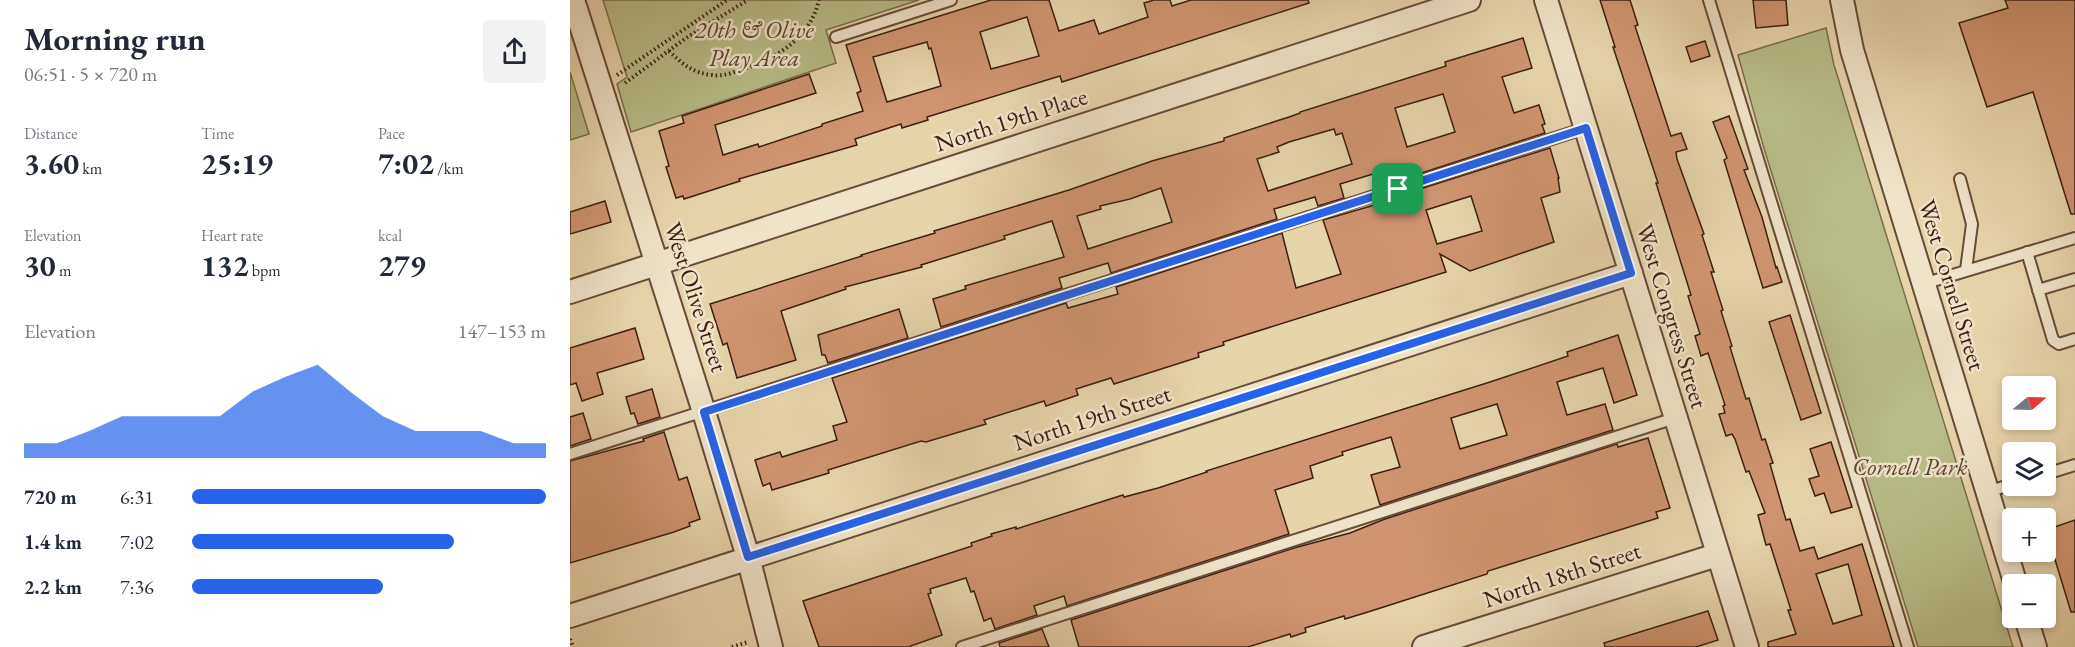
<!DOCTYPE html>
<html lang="en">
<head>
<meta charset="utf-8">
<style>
	:root { --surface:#fff; --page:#f2f2f3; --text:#1f2937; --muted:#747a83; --accent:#2563eb }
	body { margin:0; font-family:"EB Garamond",serif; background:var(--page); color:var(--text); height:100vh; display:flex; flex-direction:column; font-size:22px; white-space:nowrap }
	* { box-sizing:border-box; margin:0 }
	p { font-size:20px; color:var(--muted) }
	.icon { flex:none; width:33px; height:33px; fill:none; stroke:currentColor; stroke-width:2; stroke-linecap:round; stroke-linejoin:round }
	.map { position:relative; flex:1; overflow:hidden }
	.drawer { display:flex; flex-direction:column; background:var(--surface); width:570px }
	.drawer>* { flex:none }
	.needle { width:39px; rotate:71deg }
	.tools { position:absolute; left:1432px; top:376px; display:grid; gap:12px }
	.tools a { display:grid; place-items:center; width:54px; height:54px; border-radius:6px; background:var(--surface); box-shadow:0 3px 9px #0003; font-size:30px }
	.pin { position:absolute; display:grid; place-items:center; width:51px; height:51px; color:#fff; margin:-26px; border-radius:12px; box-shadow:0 3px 9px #0006 }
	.round { display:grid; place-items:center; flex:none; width:63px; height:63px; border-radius:6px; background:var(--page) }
	.headline { display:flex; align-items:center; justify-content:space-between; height:102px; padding:0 24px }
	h1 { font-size:33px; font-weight:700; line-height:45px }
	.stats { display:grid; grid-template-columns:repeat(3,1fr); gap:9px; height:102px; padding:6px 24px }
	.stats div { display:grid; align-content:center }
	.stats b { font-size:30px; font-weight:700 }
	.stats small { font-size:16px; font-weight:400 }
	.stats p { font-size:16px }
	.chart { height:168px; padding:12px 24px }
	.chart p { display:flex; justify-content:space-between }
	.chart svg { width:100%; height:108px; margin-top:6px; fill:var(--accent); opacity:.7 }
	ul { padding:0 24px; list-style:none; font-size:20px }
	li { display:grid; grid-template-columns:96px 72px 1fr; align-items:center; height:45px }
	li i { height:15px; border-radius:8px; background:var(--accent) }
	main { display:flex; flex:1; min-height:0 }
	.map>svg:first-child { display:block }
	.green { fill:#b8bd87; stroke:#7a6e4c; stroke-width:1.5 }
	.building { fill:#d09570; stroke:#3d1e12; stroke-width:1.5; fill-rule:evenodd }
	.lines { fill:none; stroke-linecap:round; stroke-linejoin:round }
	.lane-casing { stroke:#684c38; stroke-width:14 }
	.street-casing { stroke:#684c38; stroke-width:26 }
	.path { stroke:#3d1e12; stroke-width:4; stroke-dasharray:1.5 3; stroke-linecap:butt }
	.lane { stroke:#efe4c8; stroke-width:10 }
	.street { stroke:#efe4c8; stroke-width:22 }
	.route-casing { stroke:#fff; stroke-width:12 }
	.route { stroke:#2563eb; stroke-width:8 }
	.labels { text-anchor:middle; stroke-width:5; stroke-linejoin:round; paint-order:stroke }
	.park-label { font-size:24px; font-style:italic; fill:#5c462f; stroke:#efe4c8 }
	.street-label { font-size:24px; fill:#3d1e12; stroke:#efe4c8 }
</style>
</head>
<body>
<main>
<section class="drawer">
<div class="headline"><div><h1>Morning run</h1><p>06:51 · 5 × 720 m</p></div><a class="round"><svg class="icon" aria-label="share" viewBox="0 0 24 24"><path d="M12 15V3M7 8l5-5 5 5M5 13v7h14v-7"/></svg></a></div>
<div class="stats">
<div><p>Distance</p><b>3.60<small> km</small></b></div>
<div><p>Time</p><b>25:19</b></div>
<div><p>Pace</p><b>7:02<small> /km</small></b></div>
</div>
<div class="stats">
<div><p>Elevation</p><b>30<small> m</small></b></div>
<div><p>Heart rate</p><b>132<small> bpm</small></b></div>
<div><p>kcal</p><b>279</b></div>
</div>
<div class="chart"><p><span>Elevation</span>147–153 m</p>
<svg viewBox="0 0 160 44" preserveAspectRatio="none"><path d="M0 44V38L10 38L20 33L30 27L40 27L50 27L60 27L70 17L80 11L90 6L100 17L110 27L120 33L130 33L140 33L150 38L160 38V44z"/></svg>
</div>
<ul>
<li><b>720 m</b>6:31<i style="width:100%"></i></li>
<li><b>1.4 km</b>7:02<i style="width:74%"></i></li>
<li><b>2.2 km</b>7:36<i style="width:54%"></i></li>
</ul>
</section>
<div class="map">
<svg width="1505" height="647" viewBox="0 0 1505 647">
	<rect width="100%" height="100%" fill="#e7d5aa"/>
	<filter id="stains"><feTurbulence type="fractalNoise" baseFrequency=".00333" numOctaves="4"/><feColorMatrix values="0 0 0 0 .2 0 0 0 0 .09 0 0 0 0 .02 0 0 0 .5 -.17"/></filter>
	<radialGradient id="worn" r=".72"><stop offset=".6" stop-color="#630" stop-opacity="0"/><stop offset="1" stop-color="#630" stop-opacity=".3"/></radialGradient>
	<!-- green -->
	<g class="green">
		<polygon points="33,0 349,0 256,30 266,63 61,132 47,84 57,77"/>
		<polygon points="1256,28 1264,65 1443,647 1348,647 1193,145 1168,55"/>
		<polygon points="0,72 19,134 0,140"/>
	</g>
	<!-- building -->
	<g class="building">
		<path d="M 421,0 L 479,0 L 489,31 L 524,20 L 529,34 L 578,17 L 574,3 L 584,0 L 600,0 L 602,6 L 621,0 L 738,0 L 739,3 L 492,82 L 490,76 L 357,117 L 358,120 L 332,128 L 331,124 L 285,139 L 287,145 L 169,179 L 170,181 L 114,199 L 113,196 L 106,198 L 96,167 L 99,166 L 89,131 L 114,123 L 112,116 L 239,74 L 246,93 L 145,125 L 153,155 L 188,144 L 189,147 L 252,126 L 252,124 L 293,111 L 287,93 L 291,91 L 276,45 ZM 457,17 L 469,56 L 421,69 L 410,32 ZM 357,42 L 359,49 L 361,48 L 371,86 L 317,102 L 303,57 Z"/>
		<path d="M 1030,0 L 1060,0 L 1068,25 L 1065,26 L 1101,136 L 1111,133 L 1117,149 L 1106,152 L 1107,159 L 1134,234 L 1132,235 L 1144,272 L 1141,272 L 1153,310 L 1151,311 L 1162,346 L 1160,347 L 1176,399 L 1179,398 L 1192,440 L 1195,439 L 1203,463 L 1200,464 L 1216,520 L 1220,519 L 1230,551 L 1244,547 L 1248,559 L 1292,544 L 1324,647 L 1198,647 L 1198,642 L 1226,634 L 1218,610 L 1221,610 L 1200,544 L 1196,545 L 1188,515 L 1195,513 L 1179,471 L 1176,472 L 1165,439 L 1162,434 L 1156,436 L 1149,414 L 1155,413 L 1153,406 L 1155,405 L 1138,353 L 1131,356 L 1125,336 L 1130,334 L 1118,296 L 1121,295 L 1086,183 L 1088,183 L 1043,47 L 1045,47 ZM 1278,564 L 1292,615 L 1263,624 L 1246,574 Z"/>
		<polygon points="1183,0 1216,0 1218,25 1186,28"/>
		<polygon points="1435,0 1505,0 1505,214 1501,214 1463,92 1417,107 1389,23 1438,8"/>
		<path d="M 953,38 L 962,68 L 932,77 L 944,113 L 969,105 L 975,124 L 972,125 L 975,133 L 827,181 L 823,168 L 770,184 L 774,198 L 748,206 L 745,197 L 704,209 L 707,219 L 541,273 L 538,263 L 489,278 L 492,288 L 371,327 L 363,299 L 396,289 L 395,286 L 494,257 L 482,221 L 434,236 L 435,239 L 351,265 L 352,267 L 275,287 L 276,289 L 211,311 L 226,360 L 167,378 L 157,343 L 153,345 L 140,304 L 292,256 L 291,255 L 365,233 L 364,231 L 499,190 L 582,161 L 654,141 L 654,138 L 722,116 L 730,113 L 730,112 L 876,66 L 875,62 ZM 873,94 L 885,132 L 837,147 L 825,108 ZM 764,129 L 766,135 L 772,133 L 782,164 L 698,191 L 687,159 L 709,152 L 707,147 L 719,142 ZM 591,188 L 602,222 L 518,249 L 507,216 L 531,209 L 530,206 L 560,199 Z"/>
		<polygon points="1135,41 1140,56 1121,62 1116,47"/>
		<polygon points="1159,116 1178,169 1174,170 1192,217 1206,268 1207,267 1212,282 1193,288 1154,160 1157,158 1143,122"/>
		<path d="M 980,148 L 989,178 L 988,178 L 990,192 L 971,198 L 984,242 L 900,271 L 870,254 L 876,272 L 653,342 L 654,345 L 628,353 L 629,357 L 544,384 L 541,378 L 506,389 L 508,395 L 476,406 L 474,401 L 449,409 L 414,420 L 416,424 L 356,442 L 351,441 L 258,470 L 259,473 L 202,490 L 200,483 L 193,486 L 185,460 L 210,452 L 212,457 L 267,440 L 263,426 L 277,422 L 262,378 L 496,303 L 498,308 L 548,294 L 546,287 L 712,233 L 726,288 L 771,274 L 753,220 L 832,197 L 831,195 ZM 901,196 L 912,231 L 867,244 L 856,210 Z"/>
		<polygon points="35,201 41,222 0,234 0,212"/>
		<polygon points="329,309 338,338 258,363 255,355 252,355 248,335"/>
		<polygon points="1220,315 1251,413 1231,420 1199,322"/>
		<polygon points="65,328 74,359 27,373 33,394 12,401 6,383 0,385 0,348"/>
		<path d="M 1048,335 L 1067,395 L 1044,403 L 1033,368 L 987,382 L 997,415 L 1035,404 L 1043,430 L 810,505 L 801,475 L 830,467 L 821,437 L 772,452 L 773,455 L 740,466 L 743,478 L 705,490 L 719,534 L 497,606 L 494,596 L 464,606 L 467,615 L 425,629 L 421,618 L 414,621 L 404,591 L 401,592 L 396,578 L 360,589 L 361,593 L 358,594 L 372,635 L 338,647 L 249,647 L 233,601 L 402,546 L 401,543 L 422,536 L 421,534 L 446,527 L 446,529 L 553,495 L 554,497 L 588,488 L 637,472 L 636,471 L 920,382 L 998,356 L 997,352 ZM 927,404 L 937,435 L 890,449 L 881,418 Z"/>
		<polygon points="82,389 90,417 68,424 64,413 61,414 56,397"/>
		<polygon points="13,413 21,439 0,446 0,417"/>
		<polygon points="94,432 109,480 117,477 130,519 119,523 120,526 104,532 0,563 0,461 74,441 73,439"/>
		<polygon points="1078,438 1100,508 1086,512 1088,518 918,571 917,574 798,612 775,619 774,616 735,628 736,632 721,637 720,634 678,647 509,647 501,620 724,548 780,533 815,519 1047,444 1048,447"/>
		<polygon points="1261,442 1282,507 1261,513 1254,493 1245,496 1239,479 1249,476 1240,449"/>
		<polygon points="1505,520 1505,612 1501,612 1476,530"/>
		<polygon points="1138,611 1148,640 1126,647 1035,647 1034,643"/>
		<polygon points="472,629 479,647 430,647 429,643"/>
	</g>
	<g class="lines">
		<!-- lane casing -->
		<g class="lane-casing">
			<g id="lane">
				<polyline points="1139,0 1338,647"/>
				<polyline points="266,37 381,0"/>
				<polyline points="1390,179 1402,224 1396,270"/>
				<polyline points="1457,252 1483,340 1489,344 1505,339"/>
				<polyline points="1353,284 1505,238"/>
				<polyline points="1468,290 1505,279"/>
				<polyline points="0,454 1016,128"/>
				<polyline points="1476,474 1505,465"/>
				<polyline points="1417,492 1443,484"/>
				<polyline points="392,647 1105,418"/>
			</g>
		</g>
		<!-- street casing -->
		<g class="street-casing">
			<g id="street">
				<polyline points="3,0 134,412 178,557 201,647"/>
				<polyline points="976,0 1177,647"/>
				<polyline points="1272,0 1282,50 1446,585"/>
				<polyline points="0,292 899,0"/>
				<polyline points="0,616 1061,273"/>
				<polyline points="1456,618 1465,647"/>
				<polyline points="854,647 1147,555"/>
			</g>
		</g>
		<!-- path -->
		<g class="path">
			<path d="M 99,51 C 112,64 123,73 142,75 C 153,77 164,72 174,69 C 208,57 240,38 249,0"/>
			<polyline points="47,75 157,0"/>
			<polyline points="55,83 116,38 178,0"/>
			<polyline points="0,639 3,647"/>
			<polyline points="162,647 178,642"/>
		</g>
		<!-- lane -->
		<use href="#lane" class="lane"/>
		<!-- street -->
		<use href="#street" class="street"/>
	</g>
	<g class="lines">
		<!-- route casing -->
		<g class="route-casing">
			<polygon id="route" points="1016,128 1061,273 178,557 134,412"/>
		</g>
		<!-- route -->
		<use href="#route" class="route"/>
	</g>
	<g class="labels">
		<!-- park labels -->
		<g class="park-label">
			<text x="184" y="38">20th &amp; Olive<tspan x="184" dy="28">Play Area</tspan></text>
			<text x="1340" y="475">Cornell Park</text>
		</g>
		<!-- street labels -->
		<g class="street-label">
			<text transform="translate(441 120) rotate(-18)" y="8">North 19th Place</text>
			<text transform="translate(1382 285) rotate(73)" y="8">West Cornell Street</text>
			<text transform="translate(126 297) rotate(72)" y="8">West Olive Street</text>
			<text transform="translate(1102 316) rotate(73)" y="8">West Congress Street</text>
			<text transform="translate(522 418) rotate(-18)" y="8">North 19th Street</text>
			<text transform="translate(992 575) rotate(-18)" y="8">North 18th Street</text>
		</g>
	</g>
	<rect width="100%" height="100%" filter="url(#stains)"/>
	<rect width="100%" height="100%" fill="url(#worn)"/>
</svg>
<div class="tools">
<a><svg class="needle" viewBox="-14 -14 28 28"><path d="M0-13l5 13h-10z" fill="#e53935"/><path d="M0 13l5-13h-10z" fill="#747a83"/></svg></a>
<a><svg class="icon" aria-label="layers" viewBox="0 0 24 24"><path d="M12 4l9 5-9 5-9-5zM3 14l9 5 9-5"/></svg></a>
<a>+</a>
<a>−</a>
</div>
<div class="pin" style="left:828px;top:189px;background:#1e9e55"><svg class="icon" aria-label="arrive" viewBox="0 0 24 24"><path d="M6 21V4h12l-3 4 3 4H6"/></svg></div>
</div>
</main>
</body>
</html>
